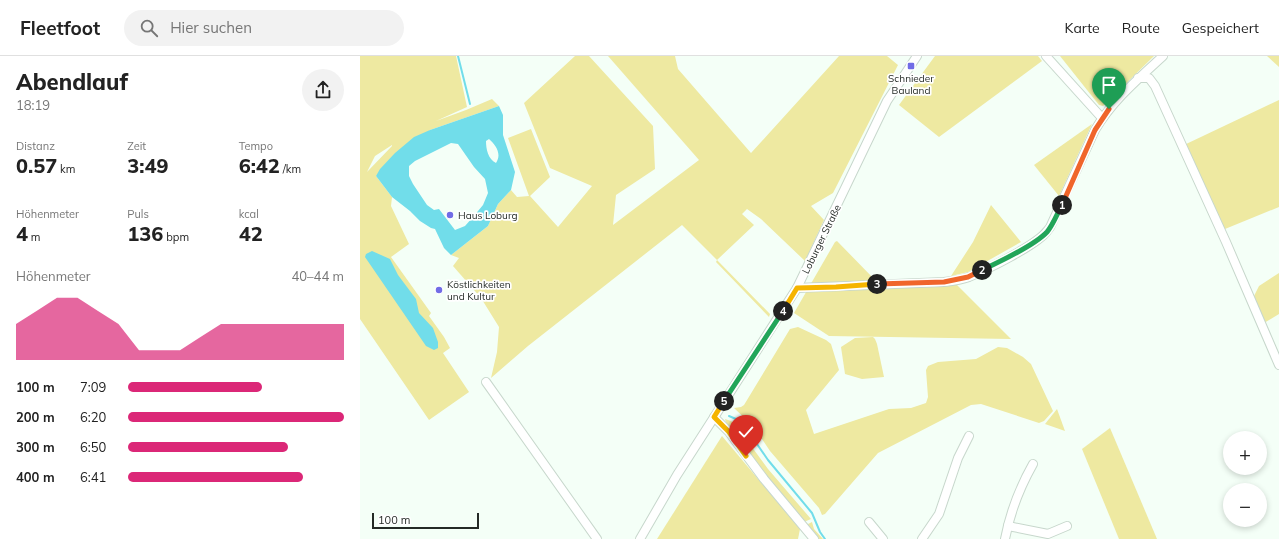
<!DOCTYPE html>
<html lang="de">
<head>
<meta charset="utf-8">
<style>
	:root { --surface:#fff; --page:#f2f2f2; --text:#222; --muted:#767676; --line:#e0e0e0; --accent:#db2777 }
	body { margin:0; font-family:Mulish,sans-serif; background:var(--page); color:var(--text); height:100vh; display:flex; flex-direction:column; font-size:15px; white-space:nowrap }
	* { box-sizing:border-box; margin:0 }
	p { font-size:13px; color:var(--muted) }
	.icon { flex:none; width:22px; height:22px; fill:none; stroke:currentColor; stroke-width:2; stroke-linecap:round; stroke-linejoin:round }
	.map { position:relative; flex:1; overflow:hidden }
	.details { display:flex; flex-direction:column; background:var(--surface); width:360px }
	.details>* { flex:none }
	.controls { position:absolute; left:863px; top:375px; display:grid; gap:8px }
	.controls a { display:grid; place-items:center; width:44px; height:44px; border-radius:50%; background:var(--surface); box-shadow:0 2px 6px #0003; font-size:20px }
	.scale { position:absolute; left:12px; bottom:10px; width:107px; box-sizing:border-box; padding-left:4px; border:2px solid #242a26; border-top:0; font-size:11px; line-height:14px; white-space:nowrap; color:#242a26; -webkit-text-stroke:3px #fff; paint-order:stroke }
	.pin { position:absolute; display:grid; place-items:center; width:34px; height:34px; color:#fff; margin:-41px -17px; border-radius:50% 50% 50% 0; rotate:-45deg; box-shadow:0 0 4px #0007 }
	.pin .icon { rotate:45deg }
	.km { position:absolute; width:20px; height:20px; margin:-10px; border-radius:50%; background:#222; color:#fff; font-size:11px; line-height:20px; text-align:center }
	.round { display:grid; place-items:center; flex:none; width:42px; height:42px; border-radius:21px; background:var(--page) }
	.head { display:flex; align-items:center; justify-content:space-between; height:68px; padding:0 16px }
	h1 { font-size:22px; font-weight:800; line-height:30px }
	.figures { display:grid; grid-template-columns:repeat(3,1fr); gap:6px; height:68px; padding:4px 16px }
	.figures div { display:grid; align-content:center }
	.figures b { font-size:20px; font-weight:800 }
	.figures small { font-size:11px; font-weight:400 }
	.figures p { font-size:11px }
	.chart { height:112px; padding:8px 16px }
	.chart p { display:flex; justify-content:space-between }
	.chart svg { width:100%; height:72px; margin-top:4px; fill:var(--accent); opacity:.7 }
	ul { padding:0 16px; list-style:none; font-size:13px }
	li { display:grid; grid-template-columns:64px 48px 1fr; align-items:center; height:30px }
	li i { height:10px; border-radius:5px; background:var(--accent) }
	header { display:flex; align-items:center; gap:24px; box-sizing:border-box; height:56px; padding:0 20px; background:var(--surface); border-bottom:1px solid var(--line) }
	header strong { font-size:19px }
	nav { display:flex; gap:22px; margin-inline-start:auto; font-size:14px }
	.search { width:280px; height:36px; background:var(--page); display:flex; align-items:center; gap:10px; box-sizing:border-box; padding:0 14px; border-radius:22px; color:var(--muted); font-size:15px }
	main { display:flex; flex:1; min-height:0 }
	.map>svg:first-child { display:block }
	.green { fill:#eee9a1; fill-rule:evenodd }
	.water { fill:#71ddea; fill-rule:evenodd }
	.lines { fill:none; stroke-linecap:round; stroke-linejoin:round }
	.stream { stroke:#71ddea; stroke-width:2 }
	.street-casing { stroke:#c7d7cc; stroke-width:10 }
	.street { stroke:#fff; stroke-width:8 }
	.split-1-casing { stroke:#fff; stroke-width:8 }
	.split-2-casing { stroke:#fff; stroke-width:8 }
	.split-3-casing { stroke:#fff; stroke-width:8 }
	.split-4-casing { stroke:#fff; stroke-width:8 }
	.split-5-casing { stroke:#fff; stroke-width:8 }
	.split-6-casing { stroke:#fff; stroke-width:8 }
	.split-1 { stroke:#f0652b; stroke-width:5 }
	.split-2 { stroke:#22a559; stroke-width:5 }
	.split-3 { stroke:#f0652b; stroke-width:5 }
	.split-4 { stroke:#f5b400; stroke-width:5 }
	.split-5 { stroke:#22a559; stroke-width:5 }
	.split-6 { stroke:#f5b400; stroke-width:5 }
	.poi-dot { fill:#716ce6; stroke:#fff; stroke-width:1.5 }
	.labels { text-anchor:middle; stroke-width:3.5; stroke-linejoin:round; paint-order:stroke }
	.poi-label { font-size:10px; fill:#242a26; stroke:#fff; text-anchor:start }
	.street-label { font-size:10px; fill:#242a26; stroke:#fff }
</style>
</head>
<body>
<header>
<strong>Fleetfoot</strong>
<div class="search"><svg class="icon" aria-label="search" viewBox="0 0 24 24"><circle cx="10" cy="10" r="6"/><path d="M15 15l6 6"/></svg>Hier suchen</div>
<nav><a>Karte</a><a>Route</a><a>Gespeichert</a></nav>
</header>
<main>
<section class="details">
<div class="head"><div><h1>Abendlauf</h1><p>18:19</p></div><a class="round"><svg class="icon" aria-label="share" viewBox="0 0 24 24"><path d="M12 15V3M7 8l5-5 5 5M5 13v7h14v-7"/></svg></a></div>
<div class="figures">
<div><p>Distanz</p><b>0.57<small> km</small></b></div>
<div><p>Zeit</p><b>3:49</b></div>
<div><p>Tempo</p><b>6:42<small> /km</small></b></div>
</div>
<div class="figures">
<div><p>Höhenmeter</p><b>4<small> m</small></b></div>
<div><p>Puls</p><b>136<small> bpm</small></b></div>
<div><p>kcal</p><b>42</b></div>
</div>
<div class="chart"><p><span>Höhenmeter</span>40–44 m</p>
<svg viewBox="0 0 160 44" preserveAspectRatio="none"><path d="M0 44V22L10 14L20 6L30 6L40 14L50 22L60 38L70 38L80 38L90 30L100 22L110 22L120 22L130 22L140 22L150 22L160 22V44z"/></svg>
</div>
<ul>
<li><b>100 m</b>7:09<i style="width:62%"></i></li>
<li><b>200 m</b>6:20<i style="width:100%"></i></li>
<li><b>300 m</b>6:50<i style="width:74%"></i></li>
<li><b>400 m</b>6:41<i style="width:81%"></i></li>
</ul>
</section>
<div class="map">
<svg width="919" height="483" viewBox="0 0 919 483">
	<rect width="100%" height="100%" fill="#f4fff7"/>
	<!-- green -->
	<g class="green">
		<path d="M 0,0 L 96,0 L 107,51 L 76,65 L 106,54 L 132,43 L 139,50 L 70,74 L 16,120 L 32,141 L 31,150 L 49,188 L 31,201 L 71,257 L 69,260 L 84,281 L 90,292 L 83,297 L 109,336 L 69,364 L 0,263 ZM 32,89 L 32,90 L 7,116 L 15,100 Z"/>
		<polygon points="215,0 229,0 293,70 295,113 256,139 253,169 339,104 248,0 315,0 318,13 391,97 479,0 527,0 538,9 473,137 451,150 464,164 445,205 401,163 387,153 382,158 394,169 357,204 410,258 409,261 356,206 357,204 322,169 168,290 131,322 137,296 139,271 121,242 93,210 99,202 91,199 128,170 138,148 151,134 157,141 169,140 148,82 171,73 190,121 170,140 198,171 232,130 190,112 164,47"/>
		<polygon points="575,0 678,0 682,5 579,81 539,49"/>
		<polygon points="700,0 794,0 743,50 739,49"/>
		<polygon points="907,0 919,0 919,11"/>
		<polygon points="919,44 919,151 865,173 824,89"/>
		<polygon points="732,68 699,140 674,109"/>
		<polygon points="631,149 661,186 608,216 591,220 613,186"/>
		<polygon points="477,185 515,224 597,229 651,283 469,280 434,257 475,186"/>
		<polygon points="919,217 919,258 904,267 894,240 899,230"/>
		<polygon points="438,271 466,284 471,288 479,314 446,354 454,378 529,353 551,352 566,347 568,341 566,314 568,310 578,306 616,303 638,291 647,292 663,301 671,308 693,355 684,365 679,367 621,348 611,349 518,397 465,458 462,459 459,452 410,395 394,371 374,352 381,351 384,349 430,273"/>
		<polygon points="513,281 515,283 517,288 524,321 502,323 485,318 481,291 495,282"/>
		<polygon points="697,353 705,375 685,368"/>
		<polygon points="365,363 371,365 375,368 408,413 451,463 444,466 402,416 366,367"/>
		<polygon points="750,372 797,483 759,483 722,393"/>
		<polygon points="362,380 440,473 438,483 297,483"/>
		<polygon points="452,466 454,473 463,483 457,483 446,469"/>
	</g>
	<!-- water -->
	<g class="water">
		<path d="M 139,50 L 143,59 L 143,79 L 155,116 L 151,134 L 138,148 L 128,170 L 91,199 L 84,192 L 75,173 L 71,172 L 60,165 L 50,155 L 32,141 L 16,120 L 20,113 L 35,97 L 54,81 L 70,74 ZM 129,83 C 136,89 142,98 136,107 C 128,103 126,93 126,85 ZM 91,87 L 98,88 L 114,111 L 125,123 L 128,137 L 123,149 L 113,161 L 105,170 L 95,174 L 79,153 L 74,154 L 67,149 L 53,128 L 49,120 L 49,110 L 55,105 Z"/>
		<polygon points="12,195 30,203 38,219 56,243 59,257 73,272 78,286 78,292 74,294 66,290 5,201 6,198"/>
	</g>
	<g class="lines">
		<!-- stream -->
		<g class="stream">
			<polyline points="98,0 110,48"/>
			<polyline points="369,360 376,363 384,369 408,404 452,457 460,476 465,483"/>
		</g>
		<!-- street casing -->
		<g class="street-casing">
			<g id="street">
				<polyline points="686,0 742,62"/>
				<polyline points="778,22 789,22 795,30 866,186 919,309"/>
				<path d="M 437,232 L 584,226 C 593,225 601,224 609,221 C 626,214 677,189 687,175 C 689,173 691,170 692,167 L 735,74 C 752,45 778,23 803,0"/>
				<polyline points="126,326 237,483"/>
				<polyline points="354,361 369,376 404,423 454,483"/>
				<polyline points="509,466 523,483"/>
				<polyline points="648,470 688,478 707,470"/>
				<polyline points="280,483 317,419 437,232 527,45 557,0"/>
				<polyline points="562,483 579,458 598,402 609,380"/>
				<path d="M 645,483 C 650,457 660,431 673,408"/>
			</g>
		</g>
		<!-- street -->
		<use href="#street" class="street"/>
	</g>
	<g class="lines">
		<!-- split-1 casing -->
		<g class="split-1-casing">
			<polyline id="split-1" points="702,149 735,74 749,53"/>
		</g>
		<!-- split-2 casing -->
		<g class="split-2-casing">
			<path id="split-2" d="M 622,214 C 639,206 674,190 687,176 C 693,169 697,158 702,149"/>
		</g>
		<!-- split-3 casing -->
		<g class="split-3-casing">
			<polyline id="split-3" points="517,228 584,226 608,221 622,214"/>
		</g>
		<!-- split-4 casing -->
		<g class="split-4-casing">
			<polyline id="split-4" points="423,255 437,232 476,231 517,228"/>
		</g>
		<!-- split-5 casing -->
		<g class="split-5-casing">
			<polyline id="split-5" points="364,345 423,255"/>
		</g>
		<!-- split-6 casing -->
		<g class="split-6-casing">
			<polyline id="split-6" points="364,345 354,361 369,376 386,400"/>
		</g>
		<!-- split-1 -->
		<use href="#split-1" class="split-1"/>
		<!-- split-2 -->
		<use href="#split-2" class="split-2"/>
		<!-- split-3 -->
		<use href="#split-3" class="split-3"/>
		<!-- split-4 -->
		<use href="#split-4" class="split-4"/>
		<!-- split-5 -->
		<use href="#split-5" class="split-5"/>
		<!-- split-6 -->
		<use href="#split-6" class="split-6"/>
	</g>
	<!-- markers -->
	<g class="poi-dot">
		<rect x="547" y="6" width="8" height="8" rx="2"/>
		<circle cx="90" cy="159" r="4"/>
		<circle cx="79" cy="234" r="4"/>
	</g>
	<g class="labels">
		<!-- poi labels -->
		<g class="poi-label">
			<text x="551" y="26" text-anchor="middle">Schnieder<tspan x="551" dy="12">Bauland</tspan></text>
			<text x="98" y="163">Haus Loburg</text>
			<text x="87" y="232">Köstlichkeiten<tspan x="87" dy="12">und Kultur</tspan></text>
		</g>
		<!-- street labels -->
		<g class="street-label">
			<text transform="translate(461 183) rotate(-64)" y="4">Loburger Straße</text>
		</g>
	</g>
</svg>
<div class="controls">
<a>+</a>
<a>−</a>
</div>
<div class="scale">100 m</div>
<div class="pin" style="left:749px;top:53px;background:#1e9e55"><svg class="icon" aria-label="arrive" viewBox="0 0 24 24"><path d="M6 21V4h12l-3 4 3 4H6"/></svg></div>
<div class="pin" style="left:386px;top:400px;background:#d93025"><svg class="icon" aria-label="check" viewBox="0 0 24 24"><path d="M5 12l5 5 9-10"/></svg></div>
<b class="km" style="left:702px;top:149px">1</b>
<b class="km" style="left:622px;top:214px">2</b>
<b class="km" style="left:517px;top:228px">3</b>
<b class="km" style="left:423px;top:255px">4</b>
<b class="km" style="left:364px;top:345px">5</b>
</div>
</main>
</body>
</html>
